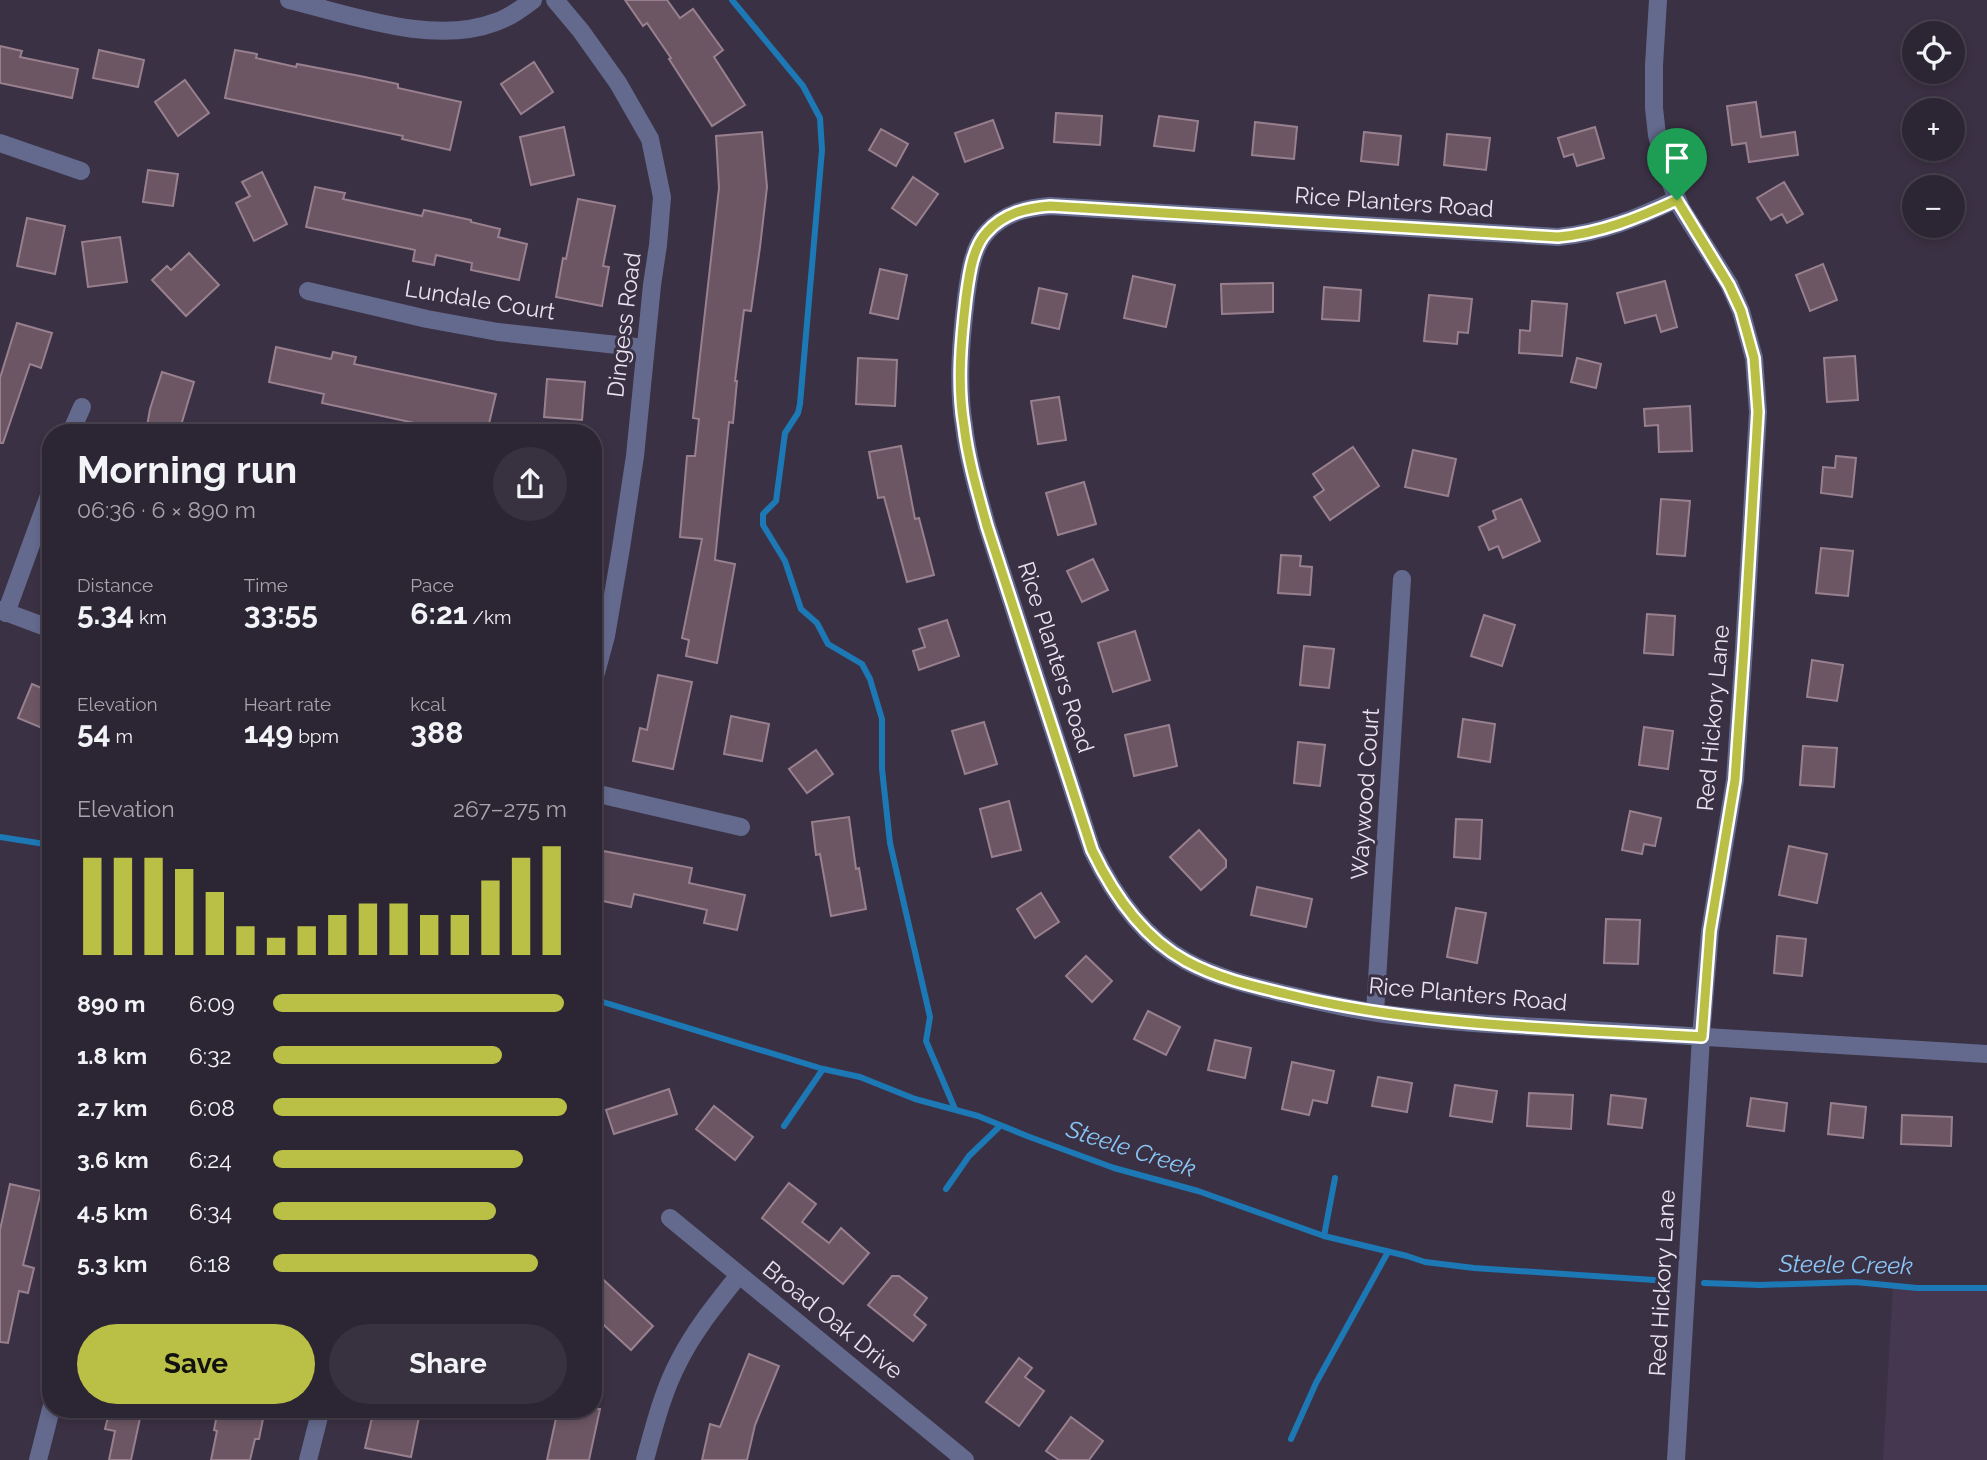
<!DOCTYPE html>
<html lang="en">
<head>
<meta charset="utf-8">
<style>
	:root { --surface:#2c2533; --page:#38313f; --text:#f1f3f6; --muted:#a6a5ac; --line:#48424e; --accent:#bac046 }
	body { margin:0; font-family:Raleway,sans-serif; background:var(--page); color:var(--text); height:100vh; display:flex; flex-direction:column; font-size:26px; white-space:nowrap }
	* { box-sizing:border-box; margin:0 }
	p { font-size:23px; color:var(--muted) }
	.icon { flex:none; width:38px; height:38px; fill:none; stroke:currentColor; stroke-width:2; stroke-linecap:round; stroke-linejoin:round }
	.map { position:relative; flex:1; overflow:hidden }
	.panel { position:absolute; left:42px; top:424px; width:560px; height:994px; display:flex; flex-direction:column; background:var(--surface); border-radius:28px; box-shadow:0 4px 10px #0003,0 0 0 2px var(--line) }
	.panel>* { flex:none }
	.tools { position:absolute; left:1902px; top:21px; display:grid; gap:14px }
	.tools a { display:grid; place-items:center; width:63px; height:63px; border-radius:50%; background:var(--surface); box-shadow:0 4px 10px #0003,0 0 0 2px var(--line); font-size:35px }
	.pin { position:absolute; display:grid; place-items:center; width:60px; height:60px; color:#fff; margin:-72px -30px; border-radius:50% 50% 50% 0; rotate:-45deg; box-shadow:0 0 7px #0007 }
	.pin .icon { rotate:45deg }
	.round { display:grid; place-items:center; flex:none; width:74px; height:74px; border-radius:37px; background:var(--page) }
	.head { display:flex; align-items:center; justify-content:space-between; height:119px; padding:0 35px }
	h1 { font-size:38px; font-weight:700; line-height:52px }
	.figures { display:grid; grid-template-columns:repeat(3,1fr); gap:10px; height:119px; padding:7px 35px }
	.figures div { display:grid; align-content:center }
	.figures b { font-size:30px; font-weight:700 }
	.figures small { font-size:19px; font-weight:400 }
	.figures p { font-size:19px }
	.chart { height:196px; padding:14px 35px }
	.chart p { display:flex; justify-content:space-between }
	.chart svg { width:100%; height:126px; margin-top:7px; stroke:var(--accent); stroke-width:6 }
	.action { display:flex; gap:14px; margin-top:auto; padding:14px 35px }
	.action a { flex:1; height:80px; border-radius:42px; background:var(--accent); color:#111; font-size:28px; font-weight:700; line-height:80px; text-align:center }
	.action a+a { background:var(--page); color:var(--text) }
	ul { padding:0 35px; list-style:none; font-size:23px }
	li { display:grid; grid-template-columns:112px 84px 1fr; align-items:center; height:52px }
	li i { height:18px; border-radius:9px; background:var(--accent) }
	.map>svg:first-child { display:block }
	.built { fill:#453750 }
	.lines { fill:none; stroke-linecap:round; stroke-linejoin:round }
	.stream { stroke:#1c79b5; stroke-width:6 }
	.building { fill:#6c5663; stroke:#98808e; stroke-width:2 }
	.minor { stroke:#646a8d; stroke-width:18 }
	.route-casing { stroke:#fff; stroke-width:14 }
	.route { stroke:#bac046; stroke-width:9 }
	.labels { text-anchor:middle; stroke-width:6; stroke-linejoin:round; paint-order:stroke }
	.street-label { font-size:23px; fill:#e9e3ef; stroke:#3b3144 }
	.water-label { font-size:24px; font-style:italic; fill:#8ac6f6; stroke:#3b3144 }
</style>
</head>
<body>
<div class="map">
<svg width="1987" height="1460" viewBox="0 0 1987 1460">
	<rect width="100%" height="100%" fill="#3b3144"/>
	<!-- built -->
	<polygon class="built" points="1893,1286 1917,1288 1987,1288 1987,1460 1883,1460"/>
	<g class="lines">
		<!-- stream -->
		<g class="stream">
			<polyline points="732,0 803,86 820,118 822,150 800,404 798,413 785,433 776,501 763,514 763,525 785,561 801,609 817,623 828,644 862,664 870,679 882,719 882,769 890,843 930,1017 926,1041 955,1109"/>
			<polyline points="0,837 51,845"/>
			<polyline points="593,999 823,1069 860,1077 915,1099 978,1116 1027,1136 1114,1168 1198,1191 1324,1236 1407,1256 1425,1262 1474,1268 1669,1281"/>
			<polyline points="784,1126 823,1069"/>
			<polyline points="946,1189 969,1156 1000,1126"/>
			<polyline points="1324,1236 1335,1178"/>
			<polyline points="1704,1283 1760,1285 1855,1282 1917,1288 1987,1288"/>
			<polyline points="1291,1439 1316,1383 1388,1252"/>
		</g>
	</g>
	<!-- building -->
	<g class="building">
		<polygon points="625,0 667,0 680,18 693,9 723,50 714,57 745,105 712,126 669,59 671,58 647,23 643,26"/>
		<polygon points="0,46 22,51 20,57 78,69 72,98 0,83"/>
		<polygon points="99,50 144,60 138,87 93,78"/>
		<polygon points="235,50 257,54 256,58 296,67 297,64 360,76 398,84 398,88 461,102 450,150 402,139 403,136 225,98"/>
		<polygon points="534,62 553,92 521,114 501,84"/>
		<polygon points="185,80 209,113 178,136 155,102"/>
		<polygon points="1756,102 1761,137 1795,132 1798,155 1749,162 1746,143 1732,145 1727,106"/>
		<polygon points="1056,113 1102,116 1100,145 1054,142"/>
		<polygon points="1159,116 1198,121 1194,151 1154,146"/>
		<polygon points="993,120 1003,148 965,162 955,133"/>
		<polygon points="1255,122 1297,127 1294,159 1252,155"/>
		<polygon points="564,127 574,175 531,185 520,137"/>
		<polygon points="1595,127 1604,158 1577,166 1573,154 1564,157 1558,138"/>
		<polygon points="881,129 908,144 896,166 869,150"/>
		<polygon points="762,132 767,187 760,247 751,311 744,310 735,381 737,381 733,423 729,422 715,560 735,564 717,663 686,656 689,640 682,638 702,539 680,537 687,456 695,456 699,419 693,418 719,188 716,136"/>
		<polygon points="1364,132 1401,136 1398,165 1361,161"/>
		<polygon points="1447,134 1490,138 1486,170 1444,165"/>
		<polygon points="148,170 178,174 173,206 143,202"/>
		<polygon points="262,172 287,224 254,241 236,203 250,196 242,182"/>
		<polygon points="913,177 938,194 916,225 892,208"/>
		<polygon points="1784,182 1803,214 1787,223 1782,214 1771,220 1757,198"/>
		<polygon points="315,187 345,193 343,199 422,216 424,210 471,220 471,222 500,229 498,237 527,244 519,280 471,270 472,263 436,255 434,265 413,261 415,250 306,227"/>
		<polygon points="578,199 615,206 603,266 609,267 602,306 556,297 563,258 566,259"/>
		<polygon points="27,218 65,226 55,274 17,266"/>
		<polygon points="120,237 127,282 88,287 82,242"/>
		<polygon points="189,253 219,285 186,316 152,280 167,266 171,270"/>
		<polygon points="1823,264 1837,300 1810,311 1796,275"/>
		<polygon points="880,269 907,275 898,319 870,313"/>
		<polygon points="1133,276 1175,285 1166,327 1124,318"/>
		<polygon points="1665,281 1677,327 1661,332 1656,315 1625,323 1617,293"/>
		<polygon points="1273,283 1273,312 1222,314 1221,284"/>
		<polygon points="1324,287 1361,290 1359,321 1322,319"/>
		<polygon points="1039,288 1067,294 1059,329 1032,323"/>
		<polygon points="1429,295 1472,299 1468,333 1458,332 1457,344 1424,341"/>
		<polygon points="1532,301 1567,304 1562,356 1519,353 1520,330 1530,331"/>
		<polygon points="17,323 52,333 41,368 30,364 3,443 0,443 0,378"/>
		<polygon points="276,347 331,359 333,352 356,357 354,364 496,394 487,432 456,432 322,403 324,394 269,382"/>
		<polygon points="1855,356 1858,400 1827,402 1824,358"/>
		<polygon points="858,358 897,360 895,406 856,404"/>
		<polygon points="1577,358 1601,364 1596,388 1571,382"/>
		<polygon points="162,372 194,382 179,432 146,432 150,409"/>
		<polygon points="547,379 585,382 582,420 544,417"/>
		<polygon points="1059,397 1066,440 1038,444 1031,401"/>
		<polygon points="1690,406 1692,451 1659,452 1658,425 1645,426 1644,409"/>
		<polygon points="901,446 915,519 919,518 934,575 907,582 884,497 878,498 869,452"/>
		<polygon points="1353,447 1379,486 1330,520 1314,497 1324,490 1313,474"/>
		<polygon points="1413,450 1456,459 1448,496 1405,487"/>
		<polygon points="1836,456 1856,458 1852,497 1821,493 1823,467 1835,468"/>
		<polygon points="1084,482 1096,524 1058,535 1046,493"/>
		<polygon points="1521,499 1540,541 1503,558 1498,546 1489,550 1479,527 1496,519 1493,511"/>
		<polygon points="1661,499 1690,501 1685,556 1657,554"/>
		<polygon points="1821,548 1853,551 1848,596 1816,593"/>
		<polygon points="1281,555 1301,556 1300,566 1312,567 1310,595 1278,593"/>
		<polygon points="1093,559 1108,590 1082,602 1067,571"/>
		<polygon points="1647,614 1675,616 1673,655 1644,653"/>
		<polygon points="1484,615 1515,625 1502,666 1471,656"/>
		<polygon points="947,620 959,656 919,670 913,651 925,647 919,629"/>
		<polygon points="1135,631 1150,680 1113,692 1098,643"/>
		<polygon points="1304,646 1334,649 1329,688 1300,685"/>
		<polygon points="1812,660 1843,665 1837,701 1807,697"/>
		<polygon points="658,675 692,682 673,769 633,761 640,728 647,730"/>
		<polygon points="32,684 51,692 51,707 42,728 18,718"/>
		<polygon points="731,716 769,724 762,761 724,754"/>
		<polygon points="1463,719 1495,724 1490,762 1458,757"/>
		<polygon points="984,722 997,764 965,774 952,731"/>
		<polygon points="1169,725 1177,766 1134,776 1125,735"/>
		<polygon points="1644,727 1673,731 1668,769 1639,765"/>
		<polygon points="1298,742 1325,745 1320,786 1294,783"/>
		<polygon points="1803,746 1837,748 1834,787 1800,785"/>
		<polygon points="816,750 833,774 807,793 789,769"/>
		<polygon points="1009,801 1021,850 992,857 980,809"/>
		<polygon points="1630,811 1661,818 1655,846 1644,844 1642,854 1622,850"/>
		<polygon points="849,817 856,869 859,868 866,909 831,916 820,854 816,855 812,822"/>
		<polygon points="1456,819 1482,820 1480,859 1454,857"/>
		<polygon points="1199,830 1226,860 1226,867 1201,890 1170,857"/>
		<polygon points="1789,846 1827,854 1817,903 1779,895"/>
		<polygon points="593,849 692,868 689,883 745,895 737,930 704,923 707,910 634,894 631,907 593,899"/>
		<polygon points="1257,887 1312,899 1306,927 1251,915"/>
		<polygon points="1041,893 1059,922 1035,938 1017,909"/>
		<polygon points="1456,908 1486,913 1477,963 1447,957"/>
		<polygon points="1606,919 1640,920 1638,964 1604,963"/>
		<polygon points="1777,936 1806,939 1802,976 1774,973"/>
		<polygon points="1086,956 1112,981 1092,1002 1066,976"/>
		<polygon points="1148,1011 1180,1027 1166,1055 1134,1039"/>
		<polygon points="1215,1040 1251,1048 1245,1078 1208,1070"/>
		<polygon points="1292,1062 1334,1071 1327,1103 1313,1100 1309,1115 1282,1109"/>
		<polygon points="1378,1077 1412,1083 1407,1112 1372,1106"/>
		<polygon points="1455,1085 1497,1091 1492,1122 1450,1116"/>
		<polygon points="669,1089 677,1114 614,1134 606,1110"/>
		<polygon points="1529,1093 1573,1095 1571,1129 1527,1126"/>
		<polygon points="1611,1095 1646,1099 1642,1128 1608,1124"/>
		<polygon points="1751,1098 1787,1103 1784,1131 1747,1126"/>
		<polygon points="1831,1103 1866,1107 1863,1138 1828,1134"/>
		<polygon points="714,1106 753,1137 735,1160 696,1129"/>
		<polygon points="1902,1115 1952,1117 1951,1146 1901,1144"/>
		<polygon points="789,1183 816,1204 802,1222 829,1243 841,1228 869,1253 843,1284 762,1218"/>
		<polygon points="10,1184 41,1191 23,1265 34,1268 28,1293 19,1291 8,1343 0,1342 0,1230"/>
		<polygon points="593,1270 653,1326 631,1350 593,1315"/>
		<polygon points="892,1276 899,1276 927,1298 914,1315 926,1325 913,1341 868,1305"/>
		<polygon points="749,1354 779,1366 755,1425 747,1460 702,1460 710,1424 720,1427"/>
		<polygon points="1019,1358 1032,1368 1025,1377 1044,1391 1019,1426 986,1402"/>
		<polygon points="110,1409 142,1409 131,1460 109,1460 115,1431 105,1429"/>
		<polygon points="218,1409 265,1409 259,1439 255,1439 250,1460 211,1460 217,1431 214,1430"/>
		<polygon points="374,1409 419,1417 411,1457 365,1448"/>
		<polygon points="558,1409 600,1409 589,1460 547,1460"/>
		<polygon points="1071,1417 1103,1441 1089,1460 1059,1460 1046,1451"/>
	</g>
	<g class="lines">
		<!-- minor -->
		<g class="minor">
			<path d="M 289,0 C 352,15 433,46 496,22 C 510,17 521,9 533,0"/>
			<polyline points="555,0 581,31 618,83 650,139 662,197 658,245 652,285 635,456 621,548 606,636 593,684"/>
			<polyline points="1658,0 1654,65 1654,108 1657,135 1667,174 1681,208 1729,284 1741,311 1754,358 1758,412 1744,648 1735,780 1710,931 1701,1037 1676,1460"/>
			<polyline points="0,143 81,171"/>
			<path d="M 1677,199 C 1638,218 1601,233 1558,237 L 1050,206 C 1026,208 1004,213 987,232 C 972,248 969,276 966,298 C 961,340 957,384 964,426 C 968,460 978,493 987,526 L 1092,850 C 1113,894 1142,937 1186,961 C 1215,977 1249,985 1281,993 C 1320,1002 1361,1012 1401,1016 C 1463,1024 1527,1026 1591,1030 C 1723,1038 1855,1046 1987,1054"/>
			<polyline points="308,291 427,319 498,332 645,348"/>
			<polyline points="71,432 82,407"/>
			<polyline points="0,610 51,629"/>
			<polyline points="6,613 51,490"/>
			<polyline points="593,791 603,795 741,827"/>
			<polyline points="1375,1012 1402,579"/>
			<polyline points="670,1218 965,1460"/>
			<polyline points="38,1460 51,1409"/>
			<polyline points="308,1460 321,1409"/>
			<path d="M 645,1460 C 654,1427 663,1391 679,1361 C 695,1329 717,1303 739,1275"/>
		</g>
	</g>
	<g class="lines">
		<!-- route casing -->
		<g class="route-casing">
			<path id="route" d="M 1677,200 L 1729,285 L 1741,311 L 1754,358 L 1758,412 L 1744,648 L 1735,780 L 1710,931 L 1702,1037 C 1563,1028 1421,1027 1286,994 C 1252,986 1217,978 1186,961 C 1142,937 1113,894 1092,850 L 987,526 C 978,493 968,460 964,426 C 957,384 961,340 966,298 C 969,276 972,248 987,232 C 1004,213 1026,208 1050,206 L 1558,237 C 1601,233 1638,218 1677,200 Z"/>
		</g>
		<!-- route -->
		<use href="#route" class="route"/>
	</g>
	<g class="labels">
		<!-- street labels -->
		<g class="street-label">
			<text transform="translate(1394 202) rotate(4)" y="8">Rice Planters Road</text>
			<text transform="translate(480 300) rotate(9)" y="8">Lundale Court</text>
			<text transform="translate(624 325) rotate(-83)" y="8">Dingess Road</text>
			<text transform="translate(1056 657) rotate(72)" y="8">Rice Planters Road</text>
			<text transform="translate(1713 718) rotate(-85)" y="8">Red Hickory Lane</text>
			<text transform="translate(1365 794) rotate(-86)" y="8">Waywood Court</text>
			<text transform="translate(1468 994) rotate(5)" y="8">Rice Planters Road</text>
			<text transform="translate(1662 1283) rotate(-87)" y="8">Red Hickory Lane</text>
			<text transform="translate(833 1320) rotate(39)" y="8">Broad Oak Drive</text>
		</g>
		<!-- water labels -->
		<g class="water-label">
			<text transform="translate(1131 1149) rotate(18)" y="8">Steele Creek</text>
			<text transform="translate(1846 1265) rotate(1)" y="8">Steele Creek</text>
		</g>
	</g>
</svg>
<div class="tools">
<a><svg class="icon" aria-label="locate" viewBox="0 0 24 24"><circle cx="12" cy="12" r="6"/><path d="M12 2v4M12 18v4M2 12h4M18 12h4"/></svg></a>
<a>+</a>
<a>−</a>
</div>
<div class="pin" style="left:1677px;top:200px;background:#1e9e55"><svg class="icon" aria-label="arrive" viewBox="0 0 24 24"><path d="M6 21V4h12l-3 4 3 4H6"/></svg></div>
<section class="panel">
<div class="head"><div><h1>Morning run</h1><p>06:36 · 6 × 890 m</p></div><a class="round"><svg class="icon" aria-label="share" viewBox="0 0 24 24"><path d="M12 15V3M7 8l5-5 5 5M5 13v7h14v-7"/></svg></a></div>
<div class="figures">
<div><p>Distance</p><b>5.34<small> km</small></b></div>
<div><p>Time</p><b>33:55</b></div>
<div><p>Pace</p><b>6:21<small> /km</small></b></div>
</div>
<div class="figures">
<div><p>Elevation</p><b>54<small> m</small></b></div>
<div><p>Heart rate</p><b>149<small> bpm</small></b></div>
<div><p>kcal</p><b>388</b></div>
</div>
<div class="chart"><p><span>Elevation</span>267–275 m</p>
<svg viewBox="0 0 160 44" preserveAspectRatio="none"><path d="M5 44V10M15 44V10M25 44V10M35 44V14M45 44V22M55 44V34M65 44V38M75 44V34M85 44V30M95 44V26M105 44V26M115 44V30M125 44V30M135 44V18M145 44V10M155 44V6"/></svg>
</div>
<ul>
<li><b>890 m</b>6:09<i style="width:99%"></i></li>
<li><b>1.8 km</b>6:32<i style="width:78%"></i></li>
<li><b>2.7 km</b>6:08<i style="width:100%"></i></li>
<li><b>3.6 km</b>6:24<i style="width:85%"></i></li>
<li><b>4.5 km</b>6:34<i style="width:76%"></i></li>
<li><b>5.3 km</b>6:18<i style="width:90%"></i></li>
</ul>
<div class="action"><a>Save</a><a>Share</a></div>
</section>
</div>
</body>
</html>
